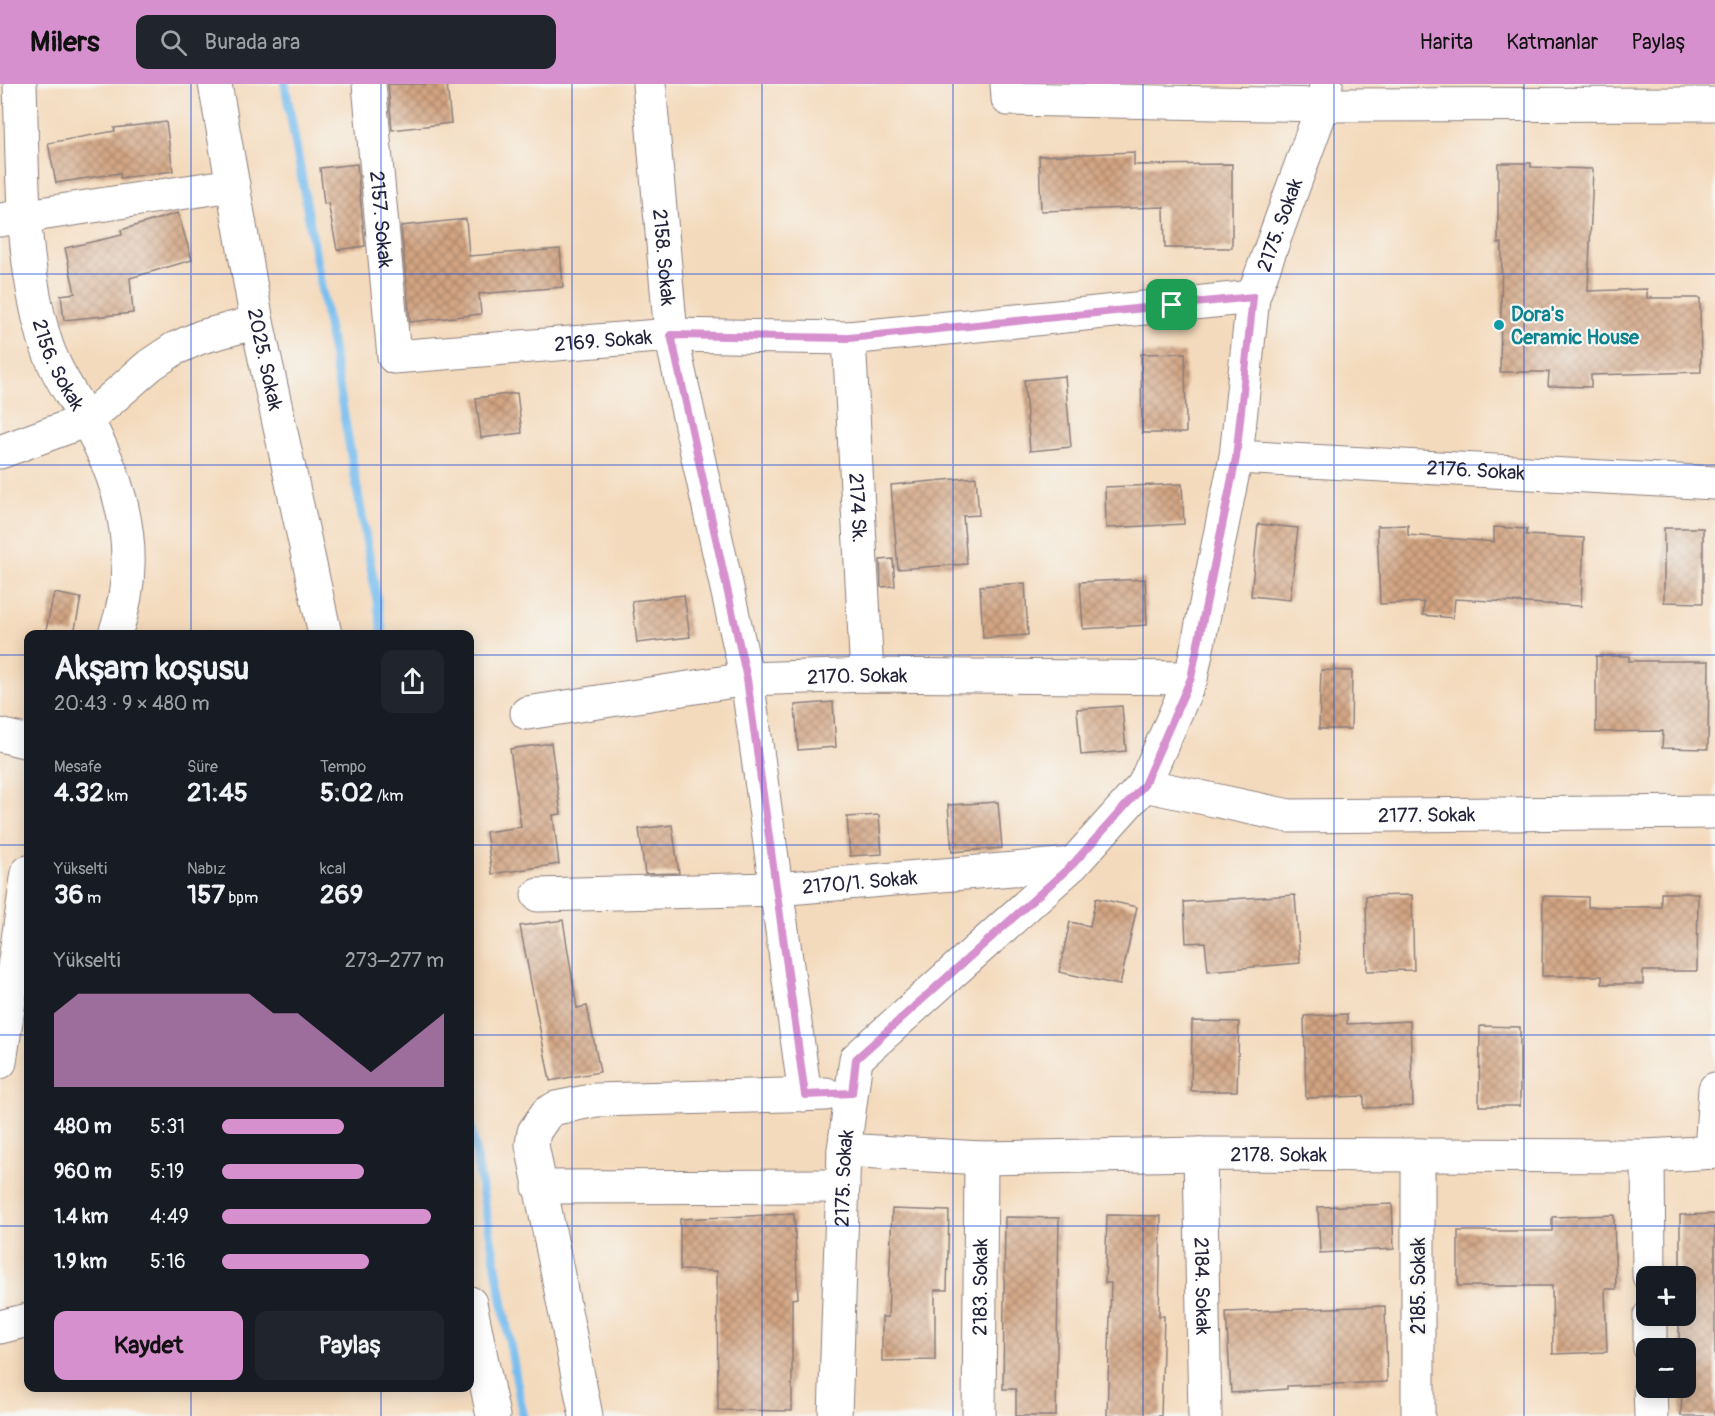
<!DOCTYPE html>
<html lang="tr">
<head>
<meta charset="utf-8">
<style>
	:root { --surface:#171b24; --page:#20242c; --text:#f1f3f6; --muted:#9ea1a6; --accent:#d690ce }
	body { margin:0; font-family:Pangolin,sans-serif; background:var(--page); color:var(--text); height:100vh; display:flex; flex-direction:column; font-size:22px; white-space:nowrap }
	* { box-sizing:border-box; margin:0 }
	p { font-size:20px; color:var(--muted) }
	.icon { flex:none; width:33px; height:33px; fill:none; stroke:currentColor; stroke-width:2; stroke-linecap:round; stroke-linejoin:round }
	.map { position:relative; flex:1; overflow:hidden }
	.side { position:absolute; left:24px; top:546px; width:450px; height:762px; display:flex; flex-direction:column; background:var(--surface); border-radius:12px; box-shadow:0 3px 15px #0003 }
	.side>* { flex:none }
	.tools { position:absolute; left:1636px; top:1182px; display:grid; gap:12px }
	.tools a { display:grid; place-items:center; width:60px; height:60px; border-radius:12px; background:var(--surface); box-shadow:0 3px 15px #0003; font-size:30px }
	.pin { position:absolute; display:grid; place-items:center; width:51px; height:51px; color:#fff; margin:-26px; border-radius:12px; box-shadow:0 3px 9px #0006 }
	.round { display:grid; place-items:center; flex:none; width:63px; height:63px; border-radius:12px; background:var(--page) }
	.overview { display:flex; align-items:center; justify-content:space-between; height:102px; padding:0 30px }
	h1 { font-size:33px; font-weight:700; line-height:45px }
	.stats { display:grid; grid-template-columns:repeat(3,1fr); gap:9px; height:102px; padding:6px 30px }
	.stats div { display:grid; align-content:center }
	.stats b { font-size:26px; font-weight:700 }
	.stats small { font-size:16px; font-weight:400 }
	.stats p { font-size:16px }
	.chart { height:168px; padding:12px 30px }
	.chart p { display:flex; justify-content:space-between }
	.chart svg { width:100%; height:108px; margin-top:6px; fill:var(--accent); opacity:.7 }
	.button { display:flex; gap:12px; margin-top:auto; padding:12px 30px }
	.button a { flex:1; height:69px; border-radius:12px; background:var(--accent); color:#111; font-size:24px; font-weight:700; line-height:69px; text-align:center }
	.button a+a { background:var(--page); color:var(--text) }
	ul { padding:0 30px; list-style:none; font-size:20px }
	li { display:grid; grid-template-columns:96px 72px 1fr; align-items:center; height:45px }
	li i { height:15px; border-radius:8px; background:var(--accent) }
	header { display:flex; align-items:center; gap:36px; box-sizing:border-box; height:84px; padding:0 30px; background:var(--accent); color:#111 }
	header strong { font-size:28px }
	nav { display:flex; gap:33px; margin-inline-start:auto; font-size:21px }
	.search { width:420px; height:54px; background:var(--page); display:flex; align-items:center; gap:15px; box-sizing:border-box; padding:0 21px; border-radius:12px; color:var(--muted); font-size:22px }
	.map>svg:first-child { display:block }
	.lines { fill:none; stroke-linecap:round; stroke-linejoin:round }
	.stream { stroke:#78bdef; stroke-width:9 }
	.building { fill:url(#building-cross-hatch) }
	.minor-casing { stroke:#8b7e7c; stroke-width:35 }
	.minor { stroke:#fff; stroke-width:33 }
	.route-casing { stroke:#fff; stroke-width:12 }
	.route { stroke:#d690ce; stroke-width:8 }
	.grid { fill:none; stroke:#1d4ed8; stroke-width:1.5; stroke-opacity:0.55 }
	.culture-dot { fill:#0f9aa8; stroke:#f6f6f2; stroke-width:2 }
	.labels { text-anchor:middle; stroke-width:4.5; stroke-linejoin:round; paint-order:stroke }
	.street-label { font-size:20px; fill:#22223b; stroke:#f6f6f2 }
	.culture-label { font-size:20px; font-weight:bold; fill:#0d838f; stroke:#f6f6f2; text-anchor:start }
</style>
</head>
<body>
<header>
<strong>Milers</strong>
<div class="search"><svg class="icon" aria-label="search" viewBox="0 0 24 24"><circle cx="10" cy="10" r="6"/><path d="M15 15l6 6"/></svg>Burada ara</div>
<nav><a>Harita</a><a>Katmanlar</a><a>Paylaş</a></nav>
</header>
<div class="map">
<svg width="1715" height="1332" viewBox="0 0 1715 1332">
	<defs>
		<pattern id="building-cross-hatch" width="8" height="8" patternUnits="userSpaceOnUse" patternTransform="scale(1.5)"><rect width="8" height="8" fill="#d2a482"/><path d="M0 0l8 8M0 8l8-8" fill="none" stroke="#aa856c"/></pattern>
	</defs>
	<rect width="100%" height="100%" fill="#f6f6f2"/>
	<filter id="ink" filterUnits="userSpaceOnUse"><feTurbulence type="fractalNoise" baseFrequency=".0167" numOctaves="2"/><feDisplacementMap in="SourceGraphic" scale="12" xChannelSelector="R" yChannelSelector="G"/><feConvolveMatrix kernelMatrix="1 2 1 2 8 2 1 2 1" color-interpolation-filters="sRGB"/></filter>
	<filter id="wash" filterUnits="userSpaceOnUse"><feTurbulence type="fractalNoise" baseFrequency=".008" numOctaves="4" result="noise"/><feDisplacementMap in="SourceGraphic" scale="24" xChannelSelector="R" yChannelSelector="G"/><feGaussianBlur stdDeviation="1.35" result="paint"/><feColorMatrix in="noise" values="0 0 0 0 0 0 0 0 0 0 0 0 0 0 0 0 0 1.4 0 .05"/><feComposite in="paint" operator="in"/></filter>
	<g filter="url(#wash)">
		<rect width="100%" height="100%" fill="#f4dabc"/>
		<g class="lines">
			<!-- stream -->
			<g class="stream">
				<polyline points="285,0 383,550"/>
				<polyline points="470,1039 523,1332"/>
			</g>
		</g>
		<g id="blocks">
			<!-- building -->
			<g class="building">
				<polygon points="388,0 447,0 451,39 392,46"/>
				<polygon points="166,38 173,87 120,94 120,89 56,99 48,59 115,47 114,44"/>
				<polygon points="1134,68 1134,81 1232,80 1232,164 1165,164 1164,123 1041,127 1039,72"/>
				<polygon points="1498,79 1531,79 1531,83 1593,85 1588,207 1647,205 1647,214 1700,214 1701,288 1591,291 1591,303 1548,302 1549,288 1500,288 1502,159 1498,159"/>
				<polygon points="357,80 365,162 337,166 328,119 324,120 320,84"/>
				<polygon points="178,129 192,176 130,194 133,229 64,236 61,211 75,209 65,164 122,151 121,146"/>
				<polygon points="466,135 469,172 560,165 563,203 479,210 481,230 410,238 401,142"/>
				<polygon points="1185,269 1186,349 1142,349 1141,270"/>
				<polygon points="1065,292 1071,363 1030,367 1024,296"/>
				<polygon points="517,309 522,349 481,354 476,314"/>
				<polygon points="976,393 979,431 963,432 967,480 898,485 891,401"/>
				<polygon points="1182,400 1184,440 1106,444 1105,403"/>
				<polygon points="1258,440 1298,444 1290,516 1251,512"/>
				<polygon points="1408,441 1408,451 1494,458 1494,443 1527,445 1526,451 1584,454 1581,522 1455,515 1453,534 1423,531 1424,518 1380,520 1377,442"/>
				<polygon points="1664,444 1703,444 1703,519 1664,518"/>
				<polygon points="893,475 895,502 881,503 880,476"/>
				<polygon points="1145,495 1147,541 1083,545 1080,498"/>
				<polygon points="1025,499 1028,551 983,554 980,502"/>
				<polygon points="54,509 81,514 74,550 46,546"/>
				<polygon points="684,511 690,553 637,559 632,517"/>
				<polygon points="1596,572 1629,572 1629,577 1709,577 1708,665 1662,664 1663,647 1596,648"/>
				<polygon points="1321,586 1352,587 1351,645 1319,645"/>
				<polygon points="833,618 836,663 798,666 795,621"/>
				<polygon points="1122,622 1126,667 1081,671 1077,625"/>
				<polygon points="551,659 561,730 553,731 559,780 492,790 486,748 521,743 510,665"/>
				<polygon points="998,718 1002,764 952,768 948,721"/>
				<polygon points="879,731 882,770 850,772 847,733"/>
				<polygon points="672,741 679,789 645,790 639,745"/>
				<polygon points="1661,809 1698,809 1697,887 1643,887 1643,900 1602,900 1602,892 1542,892 1543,812 1588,813 1588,823 1661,823"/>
				<polygon points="1295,811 1300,879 1208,887 1205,858 1186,859 1184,818"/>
				<polygon points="1412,811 1414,886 1367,887 1366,812"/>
				<polygon points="1096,814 1137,823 1120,901 1059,888 1070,838 1090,842"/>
				<polygon points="563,836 577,924 587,922 600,988 550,997 520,842"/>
				<polygon points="1347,930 1347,940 1410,937 1413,1022 1364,1024 1364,1012 1306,1014 1304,932"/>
				<polygon points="1192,937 1239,938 1237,1007 1191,1007"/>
				<polygon points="1480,942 1520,943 1520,1022 1479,1022"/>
				<polygon points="1392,1120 1394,1165 1320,1169 1318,1123"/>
				<polygon points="892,1125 949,1127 947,1206 935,1206 935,1276 882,1277 882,1233 888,1233"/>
				<polygon points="794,1130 798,1214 792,1215 792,1327 718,1326 717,1187 680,1186 680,1135"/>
				<polygon points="1715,1130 1715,1332 1681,1332 1682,1305 1679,1304 1686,1304 1686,1264 1679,1264 1679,1232 1686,1232 1686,1192 1680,1192 1680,1131"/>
				<polygon points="1107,1131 1161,1132 1159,1232 1164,1232 1161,1332 1107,1332 1111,1199 1105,1199"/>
				<polygon points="1614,1131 1616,1205 1605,1205 1607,1268 1553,1270 1552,1202 1458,1202 1458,1147 1552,1147 1552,1133"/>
				<polygon points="1005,1133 1059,1134 1056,1332 1016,1332 1016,1305 1003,1305"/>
				<polygon points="1385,1222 1387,1298 1287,1302 1287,1305 1231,1309 1226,1228"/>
			</g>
		</g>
	</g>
	<g filter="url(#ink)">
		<use href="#blocks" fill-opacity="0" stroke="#8b7e7c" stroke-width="1.5"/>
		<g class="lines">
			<!-- minor casing -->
			<g class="minor-casing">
				<g id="minor">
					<path id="s1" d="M 20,0 C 23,84 20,172 44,253 C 53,285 71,309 87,337 C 125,404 142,476 115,550"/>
					<path id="s2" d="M 215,0 L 257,238 L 325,550"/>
					<path id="s3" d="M 369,0 L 394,273 L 671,251 L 849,254 L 1253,213"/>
					<path id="s4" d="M 649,0 L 671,251 L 747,595 L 805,1011"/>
					<polyline points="1007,0 1008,15 1323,21 1715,20"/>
					<polyline points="0,136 233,101"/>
					<path id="s5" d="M 849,254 L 867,591"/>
					<polyline points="0,368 87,336 150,281 174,265 201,253 257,238"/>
					<path id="s6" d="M 1236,373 L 1715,399"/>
					<path id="s7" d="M 527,629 L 747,595 L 867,591 L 1191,594"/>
					<polyline points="0,651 28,658"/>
					<path id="s8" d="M 1144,701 L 1289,732 L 1715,728"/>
					<path id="s9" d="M 538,811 L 776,805 L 1073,780"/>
					<polyline points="0,978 28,788"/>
					<path id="s10" d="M 844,1066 L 981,1074 L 1200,1070 L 1648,1072 L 1715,1068"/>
					<polyline points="1711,1068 1715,1005"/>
					<path id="s11" d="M 1200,1070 L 1205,1332"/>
					<polyline points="1418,1071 1418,1332"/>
					<polyline points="1648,1072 1649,1192"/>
					<polyline points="539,1103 843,1102"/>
					<polyline points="470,1219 493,1332"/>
					<polyline points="1650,1232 1650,1264"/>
					<polyline points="0,1243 28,1236"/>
					<polyline points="1650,1304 1651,1332"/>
					<polyline points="586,1332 532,1061 534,1048 547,1029 556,1024 596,1016 826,1010"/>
					<path id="s12" d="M 835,1332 L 844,1066 L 856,975 L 1073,780 L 1144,701 L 1191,594 L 1236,373 L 1253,213 L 1323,21 L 1326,0"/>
					<path id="s13" d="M 979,1332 L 981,1074"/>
				</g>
			</g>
			<!-- minor -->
			<use href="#minor" class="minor"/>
		</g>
	</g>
	<g class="lines" filter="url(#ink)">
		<!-- route casing -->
		<g class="route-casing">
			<polygon id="route" points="1253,213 1236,374 1191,594 1144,701 1073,780 856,975 852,1009 805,1011 747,595 671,251 849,254"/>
		</g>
		<!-- route -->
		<use href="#route" class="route"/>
	</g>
	<!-- grid -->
	<path class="grid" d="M 191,0 L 191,550M 381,0 L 381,550M 572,0 L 572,1332M 762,0 L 762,1332M 953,0 L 953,1332M 1143,0 L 1143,1332M 1334,0 L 1334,1332M 1524,0 L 1524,1332M 0,190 L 1715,190M 0,381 L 1715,381M 0,571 L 28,571M 470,571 L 1715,571M 0,761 L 28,761M 470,761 L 1715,761M 0,951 L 28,951M 470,951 L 1715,951M 0,1142 L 28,1142M 470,1142 L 1715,1142M 191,1304 L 191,1332M 381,1304 L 381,1332"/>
	<!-- markers -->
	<circle class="culture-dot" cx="1499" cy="241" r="6"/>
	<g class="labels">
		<!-- street labels -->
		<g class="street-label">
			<text dy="7" stroke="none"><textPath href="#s3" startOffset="136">2157. Sokak</textPath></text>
			<text dy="7" stroke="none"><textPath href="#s12" startOffset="1336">2175. Sokak</textPath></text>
			<text dy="7" stroke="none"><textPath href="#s4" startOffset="174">2158. Sokak</textPath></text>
			<text dy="7" stroke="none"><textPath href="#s3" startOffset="484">2169. Sokak</textPath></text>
			<text dy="7" stroke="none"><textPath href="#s2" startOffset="280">2025. Sokak</textPath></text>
			<text dy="7" stroke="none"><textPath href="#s1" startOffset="286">2156. Sokak</textPath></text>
			<text dy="7" stroke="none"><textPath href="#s6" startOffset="240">2176. Sokak</textPath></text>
			<text dy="7" stroke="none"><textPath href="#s5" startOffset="170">2174 Sk.</textPath></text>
			<text dy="7" stroke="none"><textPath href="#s7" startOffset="333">2170. Sokak</textPath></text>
			<text dy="7" stroke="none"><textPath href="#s8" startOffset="286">2177. Sokak</textPath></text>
			<text dy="7" stroke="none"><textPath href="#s9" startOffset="322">2170/1. Sokak</textPath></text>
			<text dy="7" stroke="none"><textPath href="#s10" startOffset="435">2178. Sokak</textPath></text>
			<text dy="7" stroke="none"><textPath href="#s12" startOffset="238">2175. Sokak</textPath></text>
			<text dy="7" stroke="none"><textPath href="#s11" startOffset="132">2184. Sokak</textPath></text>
			<text transform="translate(1418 1202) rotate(-90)" y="7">2185. Sokak</text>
			<text dy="7" stroke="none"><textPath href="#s13" startOffset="129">2183. Sokak</textPath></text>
		</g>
		<!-- culture labels -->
		<g class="culture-label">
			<text x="1511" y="237">Dora's<tspan x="1511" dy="23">Ceramic House</tspan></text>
		</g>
	</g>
</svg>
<div class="tools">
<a>+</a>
<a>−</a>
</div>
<div class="pin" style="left:1172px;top:221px;background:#1e9e55"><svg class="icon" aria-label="arrive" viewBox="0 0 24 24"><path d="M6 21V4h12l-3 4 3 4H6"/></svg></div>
<section class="side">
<div class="overview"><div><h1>Akşam koşusu</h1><p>20:43 · 9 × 480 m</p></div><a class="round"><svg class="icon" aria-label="share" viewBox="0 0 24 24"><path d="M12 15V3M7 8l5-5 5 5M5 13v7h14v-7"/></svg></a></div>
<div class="stats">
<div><p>Mesafe</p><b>4.32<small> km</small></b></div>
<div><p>Süre</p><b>21:45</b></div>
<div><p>Tempo</p><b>5:02<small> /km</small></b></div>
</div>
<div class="stats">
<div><p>Yükselti</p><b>36<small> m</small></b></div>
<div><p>Nabız</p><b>157<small> bpm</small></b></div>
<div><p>kcal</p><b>269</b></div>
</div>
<div class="chart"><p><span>Yükselti</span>273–277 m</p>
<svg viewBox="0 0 160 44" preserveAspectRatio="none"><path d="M0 44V14L10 6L20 6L30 6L40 6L50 6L60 6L70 6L80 6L90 14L100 14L110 22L120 30L130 38L140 30L150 22L160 14V44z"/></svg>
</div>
<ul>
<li><b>480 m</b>5:31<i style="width:55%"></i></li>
<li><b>960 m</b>5:19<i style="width:64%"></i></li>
<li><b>1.4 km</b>4:49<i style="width:94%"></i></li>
<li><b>1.9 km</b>5:16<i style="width:66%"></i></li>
</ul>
<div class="button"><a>Kaydet</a><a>Paylaş</a></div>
</section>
</div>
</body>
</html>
